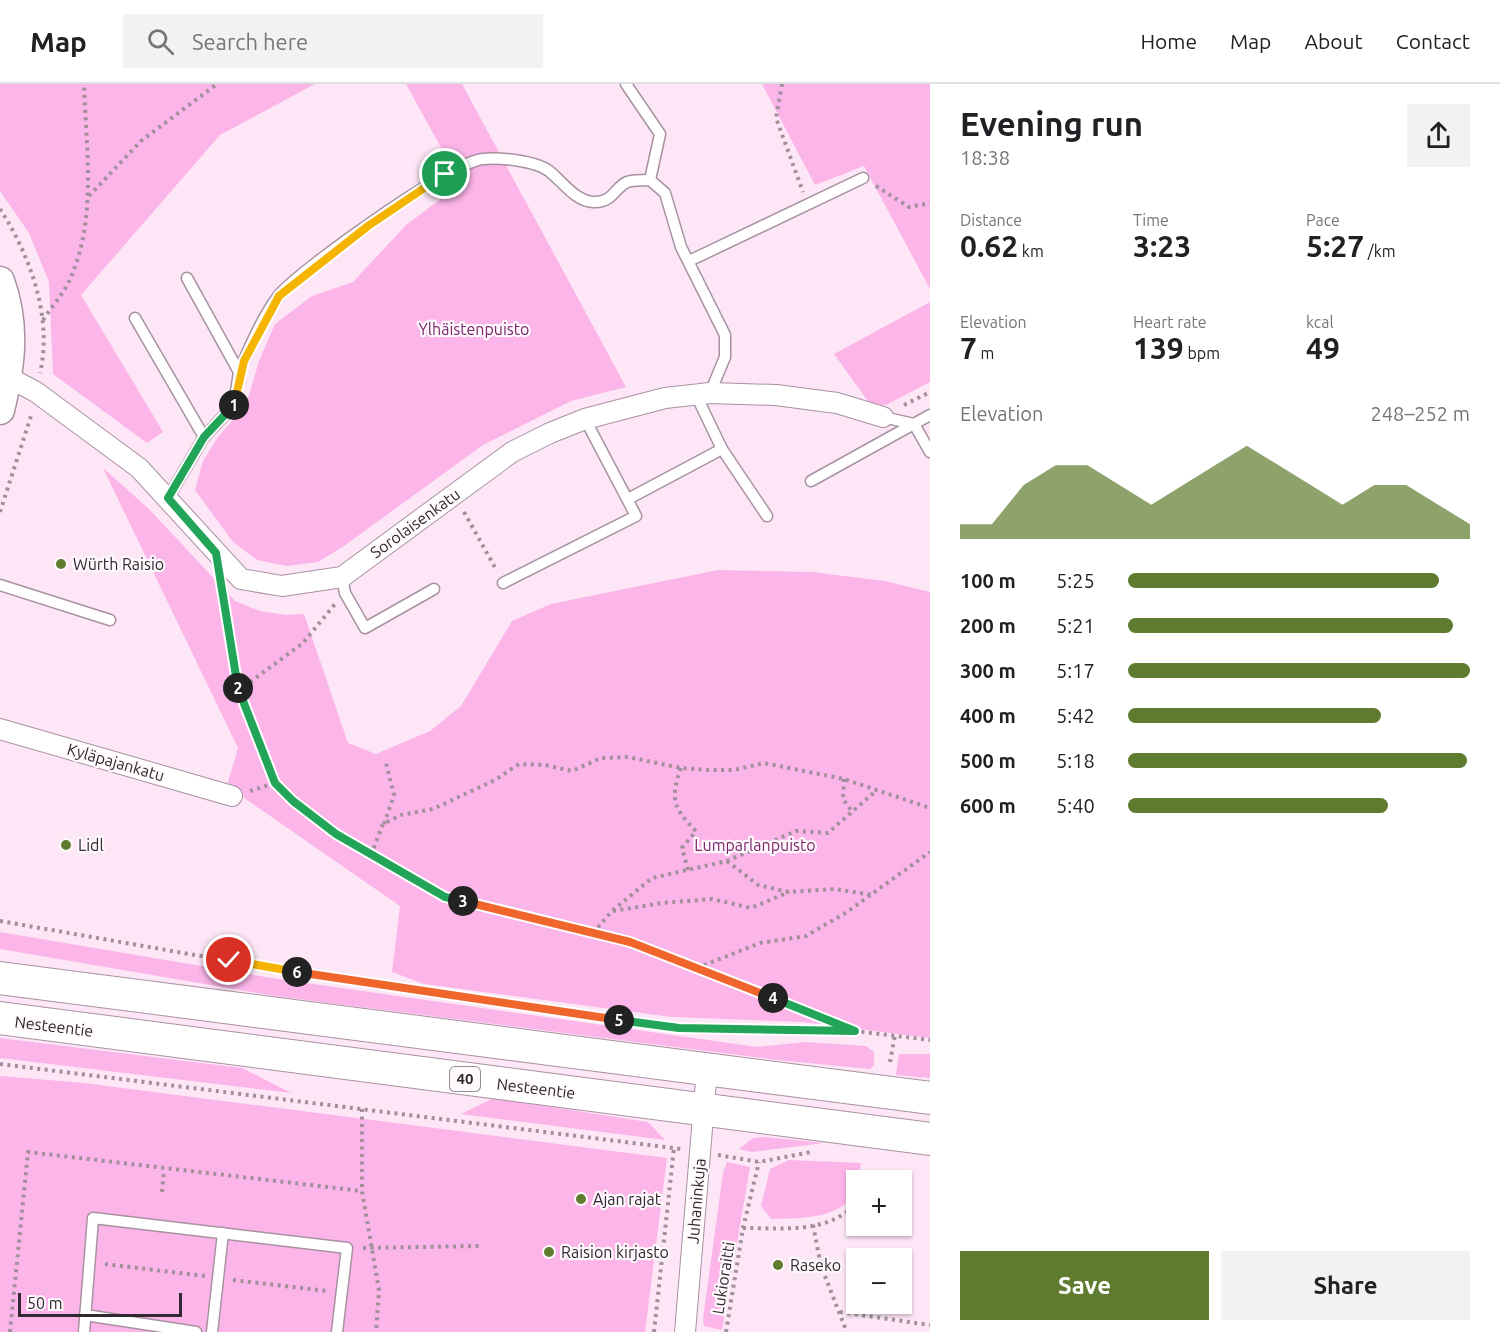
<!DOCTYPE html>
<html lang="en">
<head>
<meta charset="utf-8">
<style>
	:root { --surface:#fff; --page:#f2f2f2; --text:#202124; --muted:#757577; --line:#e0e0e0; --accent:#5f7b2f }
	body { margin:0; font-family:Ubuntu,sans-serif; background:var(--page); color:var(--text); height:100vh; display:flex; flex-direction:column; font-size:22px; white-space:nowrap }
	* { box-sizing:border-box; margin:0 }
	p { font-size:20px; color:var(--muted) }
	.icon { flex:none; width:33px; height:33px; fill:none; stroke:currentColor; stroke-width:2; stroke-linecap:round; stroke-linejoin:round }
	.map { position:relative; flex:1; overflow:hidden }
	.side { display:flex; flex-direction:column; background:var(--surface); width:570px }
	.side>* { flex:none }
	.controls { position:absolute; left:846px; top:1086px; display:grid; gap:12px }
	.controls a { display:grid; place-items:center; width:66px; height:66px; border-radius:0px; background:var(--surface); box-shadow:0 2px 4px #0004; font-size:30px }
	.scale { position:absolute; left:18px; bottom:15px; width:164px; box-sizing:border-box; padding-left:6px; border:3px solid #31292f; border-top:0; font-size:16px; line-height:21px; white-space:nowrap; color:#31292f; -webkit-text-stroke:4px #fef9fd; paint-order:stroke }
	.pin { position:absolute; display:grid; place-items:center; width:51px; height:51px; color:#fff; margin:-26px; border:3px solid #fff; border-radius:50%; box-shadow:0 2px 6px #0007 }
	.km { position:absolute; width:30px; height:30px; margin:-15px; border-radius:50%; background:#222; color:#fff; font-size:16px; line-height:30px; text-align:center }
	.round { display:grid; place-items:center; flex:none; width:63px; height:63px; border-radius:0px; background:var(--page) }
	.summary { display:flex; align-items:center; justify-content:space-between; height:102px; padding:0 30px }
	h1 { font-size:33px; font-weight:700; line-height:45px }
	.stats { display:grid; grid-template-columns:repeat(3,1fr); gap:9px; height:102px; padding:6px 30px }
	.stats div { display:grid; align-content:center }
	.stats b { font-size:30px; font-weight:700 }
	.stats small { font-size:16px; font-weight:400 }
	.stats p { font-size:16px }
	.chart { height:168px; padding:12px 30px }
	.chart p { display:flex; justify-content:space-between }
	.chart svg { width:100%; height:108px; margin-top:6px; fill:var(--accent); opacity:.7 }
	.button { display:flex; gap:12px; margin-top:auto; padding:12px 30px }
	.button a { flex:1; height:69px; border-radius:0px; background:var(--accent); color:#fff; font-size:24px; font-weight:700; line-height:69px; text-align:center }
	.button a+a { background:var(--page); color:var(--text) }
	ul { padding:0 30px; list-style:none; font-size:20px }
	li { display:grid; grid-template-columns:96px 72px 1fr; align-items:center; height:45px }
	li i { height:15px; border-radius:8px; background:var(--accent) }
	header { display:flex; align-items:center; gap:36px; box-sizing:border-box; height:84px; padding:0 30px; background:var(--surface); border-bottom:2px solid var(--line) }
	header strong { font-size:28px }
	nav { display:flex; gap:33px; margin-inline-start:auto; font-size:21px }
	.search { width:420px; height:54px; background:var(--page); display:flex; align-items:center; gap:15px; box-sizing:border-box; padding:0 21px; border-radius:0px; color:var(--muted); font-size:22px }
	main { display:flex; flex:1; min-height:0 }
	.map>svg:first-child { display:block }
	.green { fill:#fcb5e9 }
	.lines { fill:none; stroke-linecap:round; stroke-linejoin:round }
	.lane-casing { stroke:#a892a1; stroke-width:13 }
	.street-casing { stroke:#a892a1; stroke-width:22 }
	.secondary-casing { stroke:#a892a1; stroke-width:31 }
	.primary-casing { stroke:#a892a1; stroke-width:34 }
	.path { stroke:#a1909c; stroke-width:4; stroke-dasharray:3 4.5; stroke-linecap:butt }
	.lane { stroke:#fff; stroke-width:10 }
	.street { stroke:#fff; stroke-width:20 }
	.secondary { stroke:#fff; stroke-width:28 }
	.primary { stroke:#fff; stroke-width:32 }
	.split-1-casing { stroke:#fff; stroke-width:12 }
	.split-2-casing { stroke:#fff; stroke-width:12 }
	.split-3-casing { stroke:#fff; stroke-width:12 }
	.split-4-casing { stroke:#fff; stroke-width:12 }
	.split-5-casing { stroke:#fff; stroke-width:12 }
	.split-6-casing { stroke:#fff; stroke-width:12 }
	.split-7-casing { stroke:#fff; stroke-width:12 }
	.split-1 { stroke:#f5b400; stroke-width:8 }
	.split-2 { stroke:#22a559; stroke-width:8 }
	.split-3 { stroke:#22a559; stroke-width:8 }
	.split-4 { stroke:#f0652b; stroke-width:8 }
	.split-5 { stroke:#22a559; stroke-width:8 }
	.split-6 { stroke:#f0652b; stroke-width:8 }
	.split-7 { stroke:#f5b400; stroke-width:8 }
	.poi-dot { fill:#5f7b2f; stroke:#fef9fd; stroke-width:2 }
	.labels { text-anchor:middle; stroke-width:4.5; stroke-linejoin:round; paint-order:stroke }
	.shield { fill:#fef9fd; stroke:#6e676d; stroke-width:1.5 }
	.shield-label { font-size:15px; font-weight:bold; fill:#31292f }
	.park-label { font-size:16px; fill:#7b266a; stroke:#fef9fd }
	.street-label { font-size:16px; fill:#31292f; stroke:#fef9fd }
	.poi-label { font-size:16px; fill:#31292f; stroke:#fef9fd; text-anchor:start }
</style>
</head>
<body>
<header>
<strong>Map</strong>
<div class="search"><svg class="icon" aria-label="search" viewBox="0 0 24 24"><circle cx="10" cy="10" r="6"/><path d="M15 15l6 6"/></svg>Search here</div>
<nav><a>Home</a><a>Map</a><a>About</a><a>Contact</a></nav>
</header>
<main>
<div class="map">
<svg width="930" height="1248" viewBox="0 0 930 1248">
	<rect width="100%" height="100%" fill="#fde6f6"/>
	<!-- green -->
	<g class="green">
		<polygon points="0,0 315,0 220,51 81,211 163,348 147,359 53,290 49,198 29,149 0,107"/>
		<polygon points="406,0 462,0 626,303 571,317 483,361 344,462 318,478 287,482 257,476 233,458 195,406 203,377 218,353 246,321 259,277 275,240 312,212 353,198 406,141 461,100"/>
		<polygon points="762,0 930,0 930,205 864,82 815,101"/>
		<polygon points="930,218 930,298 886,321 870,320 834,270"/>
		<polygon points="103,384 149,425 235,517 260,527 285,531 304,530 348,659 376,670 430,647 461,622 512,537 551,520 718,486 812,488 885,497 930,508 930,954 803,938 672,933 424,900 392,888 400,822 227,702 238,664"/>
		<polygon points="0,848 278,895 757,963 805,958 866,962 874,968 874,981 870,985 777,976 275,912 0,865"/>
		<polygon points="0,954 242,984 291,1009 0,974"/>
		<polygon points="899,970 930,970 930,994 896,991"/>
		<polygon points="0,992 84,999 667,1074 645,1248 0,1248"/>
		<polygon points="494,1014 648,1038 665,1056 461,1030"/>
		<polygon points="765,1053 824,1059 752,1068 739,1065 753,1054"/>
		<path d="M 789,1076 L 861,1079 C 860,1086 858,1105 855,1110 C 837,1136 798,1134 771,1135 L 761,1122 L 770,1085 Z"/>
		<polygon points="727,1078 750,1083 722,1246 704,1242 703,1234 723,1089"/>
	</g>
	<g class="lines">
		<!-- lane casing -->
		<g class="lane-casing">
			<g id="lane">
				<polyline points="626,0 660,50 650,96"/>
				<polyline points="689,177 863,94"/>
				<polyline points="135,234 204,353"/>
				<path d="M 239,288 C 248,266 264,230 279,211 C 302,184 451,78 483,75 C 499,73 536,77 549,87 C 562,97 575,117 593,118 C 613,119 614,104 627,98 C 633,96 643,96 650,96 L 665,109 L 681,163 L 725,251 L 725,273 L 710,309"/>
				<polyline points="696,311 722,365 767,432"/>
				<polyline points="883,333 914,340 930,368"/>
				<polyline points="811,397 930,331"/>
				<polyline points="168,414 204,353 234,321 239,288 187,194"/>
				<polyline points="628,415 722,365"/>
				<polyline points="342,493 345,509 365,544 434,505"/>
				<polyline points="503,499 636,432 585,335"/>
				<polyline points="0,501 110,536"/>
				<polyline points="85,1231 196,1248"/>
				<polyline points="84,1248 93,1134 347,1164 337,1248"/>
				<polyline points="212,1248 223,1149"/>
			</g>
		</g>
		<!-- street casing -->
		<g class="street-casing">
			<g id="street">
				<polyline points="8,293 36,308 139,384 241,495 282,502 342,493 512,368 550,349 585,335 665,314 710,309 776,311 837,319 883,333"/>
				<polyline points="0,645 232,712"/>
				<polyline points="685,1248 707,985"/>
			</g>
		</g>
		<!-- secondary casing -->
		<g class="secondary-casing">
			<path id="secondary" d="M 0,197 C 16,241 11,281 0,326"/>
		</g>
		<!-- primary casing -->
		<g class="primary-casing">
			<g id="primary">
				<polyline points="0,894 930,1014"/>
				<polyline points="0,934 930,1055"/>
			</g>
		</g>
		<!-- path -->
		<g class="path">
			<polyline points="782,0 776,34 803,108"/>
			<polyline points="876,102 909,123 930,119"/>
			<polyline points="89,112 141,57 217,0"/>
			<path d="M 0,125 C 30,171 53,234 40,289"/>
			<path d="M 43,236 C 52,222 65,208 71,193 C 97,133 86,63 84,0"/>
			<polyline points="904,321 930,308"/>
			<polyline points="0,428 32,329"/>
			<polyline points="464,428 497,487"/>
			<polyline points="222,505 238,607 275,699 293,717 336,750 445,813 630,858 851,945"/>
			<polyline points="238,607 303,559 335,520"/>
			<path d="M 681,684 C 670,715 673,724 696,747 L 682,764 L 688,786"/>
			<polyline points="844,695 843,715 853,729"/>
			<polyline points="250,707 275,699"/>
			<polyline points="384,740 394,711 386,679"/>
			<polyline points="371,771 383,740 401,731 433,725 495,696 519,680 545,681 572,687 601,674 628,673 681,684 709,686 734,686 764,679 844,695 930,724"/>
			<polyline points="727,777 758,801 789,808 835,805 872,811"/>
			<polyline points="613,827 662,819 712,815 751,824 789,808"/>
			<polyline points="0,837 361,900 679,944 855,947 930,956"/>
			<polyline points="593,849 612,827 652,794 727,777 796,747 828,749 877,706"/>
			<polyline points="697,884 760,859 806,852 847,828 930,768"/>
			<polyline points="890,978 895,951"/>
			<polyline points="0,980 681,1065"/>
			<polyline points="362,1025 362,1107 379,1206 376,1248"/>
			<polyline points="718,1071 759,1078 811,1068"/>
			<polyline points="868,1096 869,1092"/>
			<polyline points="162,1108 164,1086"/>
			<polyline points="813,1141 821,1182 846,1246"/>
			<path d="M 743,1144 C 782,1144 827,1150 856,1120"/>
			<polyline points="363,1164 482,1162"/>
			<polyline points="105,1180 205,1192"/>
			<polyline points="233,1196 327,1207"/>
			<polyline points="840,1228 930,1241"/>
			<polyline points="10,1248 28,1068 362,1107"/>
			<polyline points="654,1248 674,1064"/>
			<polyline points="726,1248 743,1144 759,1078"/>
		</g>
		<!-- lane -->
		<use href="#lane" class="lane"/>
		<!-- street -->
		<use href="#street" class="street"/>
		<!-- secondary -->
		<use href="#secondary" class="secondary"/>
		<!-- primary -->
		<use href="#primary" class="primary"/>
	</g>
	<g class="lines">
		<!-- split-1 casing -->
		<g class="split-1-casing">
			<polyline id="split-1" points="234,321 244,277 279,212 368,142 445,90"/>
		</g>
		<!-- split-2 casing -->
		<g class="split-2-casing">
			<polyline id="split-2" points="234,321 204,353 168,414 216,469 238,604"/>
		</g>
		<!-- split-3 casing -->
		<g class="split-3-casing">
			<polyline id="split-3" points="238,604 275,699 293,717 336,750 445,813 463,817"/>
		</g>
		<!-- split-4 casing -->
		<g class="split-4-casing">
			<polyline id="split-4" points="463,817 630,858 773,914"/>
		</g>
		<!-- split-5 casing -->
		<g class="split-5-casing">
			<polyline id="split-5" points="619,936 679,944 855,947 773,914"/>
		</g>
		<!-- split-6 casing -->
		<g class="split-6-casing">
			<polyline id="split-6" points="297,888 619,936"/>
		</g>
		<!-- split-7 casing -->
		<g class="split-7-casing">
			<polyline id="split-7" points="229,876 297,888"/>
		</g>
		<!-- split-1 -->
		<use href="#split-1" class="split-1"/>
		<!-- split-2 -->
		<use href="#split-2" class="split-2"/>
		<!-- split-3 -->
		<use href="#split-3" class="split-3"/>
		<!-- split-4 -->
		<use href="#split-4" class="split-4"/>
		<!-- split-5 -->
		<use href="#split-5" class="split-5"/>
		<!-- split-6 -->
		<use href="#split-6" class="split-6"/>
		<!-- split-7 -->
		<use href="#split-7" class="split-7"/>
	</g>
	<!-- markers -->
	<g class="poi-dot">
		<circle cx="61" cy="480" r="6"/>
		<circle cx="66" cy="761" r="6"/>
		<circle cx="581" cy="1115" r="6"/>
		<circle cx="549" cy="1168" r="6"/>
		<circle cx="778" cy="1181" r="6"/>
	</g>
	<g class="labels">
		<!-- shield labels -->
		<rect class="shield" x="450" y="983" width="30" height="24" rx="4.5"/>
		<g class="shield-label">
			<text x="465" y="1000">40</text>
		</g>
		<!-- park labels -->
		<g class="park-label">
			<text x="474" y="251">Ylhäistenpuisto</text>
			<text x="755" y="767">Lumparlanpuisto</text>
		</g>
		<!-- street labels -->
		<g class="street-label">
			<text transform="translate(415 439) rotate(-36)" y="6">Sorolaisenkatu</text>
			<text transform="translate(116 678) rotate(16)" y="6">Kyläpajankatu</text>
			<text transform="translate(54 942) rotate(7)" y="6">Nesteentie</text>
			<text transform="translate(536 1004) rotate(7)" y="6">Nesteentie</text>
			<text transform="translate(696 1117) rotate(-85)" y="6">Juhaninkuja</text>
			<text transform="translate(723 1194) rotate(-81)" y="6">Lukioraitti</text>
		</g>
		<!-- poi labels -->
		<g class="poi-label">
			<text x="73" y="486">Würth Raisio</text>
			<text x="78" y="767">Lidl</text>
			<text x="593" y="1121">Ajan rajat</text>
			<text x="561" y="1174">Raision kirjasto</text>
			<text x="790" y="1187">Raseko</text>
		</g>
	</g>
</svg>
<div class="controls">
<a>+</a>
<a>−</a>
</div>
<div class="scale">50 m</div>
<div class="pin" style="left:445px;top:90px;background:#1e9e55"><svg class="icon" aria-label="arrive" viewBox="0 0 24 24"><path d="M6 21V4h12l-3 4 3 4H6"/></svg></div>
<div class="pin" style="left:229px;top:876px;background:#d93025"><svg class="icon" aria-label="check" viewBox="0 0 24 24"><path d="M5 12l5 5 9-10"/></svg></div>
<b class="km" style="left:234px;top:321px">1</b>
<b class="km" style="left:238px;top:604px">2</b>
<b class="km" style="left:463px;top:817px">3</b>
<b class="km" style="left:773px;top:914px">4</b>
<b class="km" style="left:619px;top:936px">5</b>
<b class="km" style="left:297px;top:888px">6</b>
</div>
<section class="side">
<div class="summary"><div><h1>Evening run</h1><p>18:38</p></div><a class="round"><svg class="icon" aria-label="share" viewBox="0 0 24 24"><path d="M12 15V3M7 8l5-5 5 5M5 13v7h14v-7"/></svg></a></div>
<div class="stats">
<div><p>Distance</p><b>0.62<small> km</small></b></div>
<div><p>Time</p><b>3:23</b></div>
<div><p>Pace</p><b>5:27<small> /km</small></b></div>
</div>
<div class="stats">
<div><p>Elevation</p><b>7<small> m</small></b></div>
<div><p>Heart rate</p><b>139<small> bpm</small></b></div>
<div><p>kcal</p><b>49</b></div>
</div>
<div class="chart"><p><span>Elevation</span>248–252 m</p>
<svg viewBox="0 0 160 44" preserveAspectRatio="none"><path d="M0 44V38L10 38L20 22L30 14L40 14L50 22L60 30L70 22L80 14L90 6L100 14L110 22L120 30L130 22L140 22L150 30L160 38V44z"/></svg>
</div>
<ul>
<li><b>100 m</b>5:25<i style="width:91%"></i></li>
<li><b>200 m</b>5:21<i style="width:95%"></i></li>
<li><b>300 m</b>5:17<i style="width:100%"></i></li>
<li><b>400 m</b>5:42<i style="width:74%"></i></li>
<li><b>500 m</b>5:18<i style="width:99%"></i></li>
<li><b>600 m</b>5:40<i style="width:76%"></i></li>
</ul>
<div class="button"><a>Save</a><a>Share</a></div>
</section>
</main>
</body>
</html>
